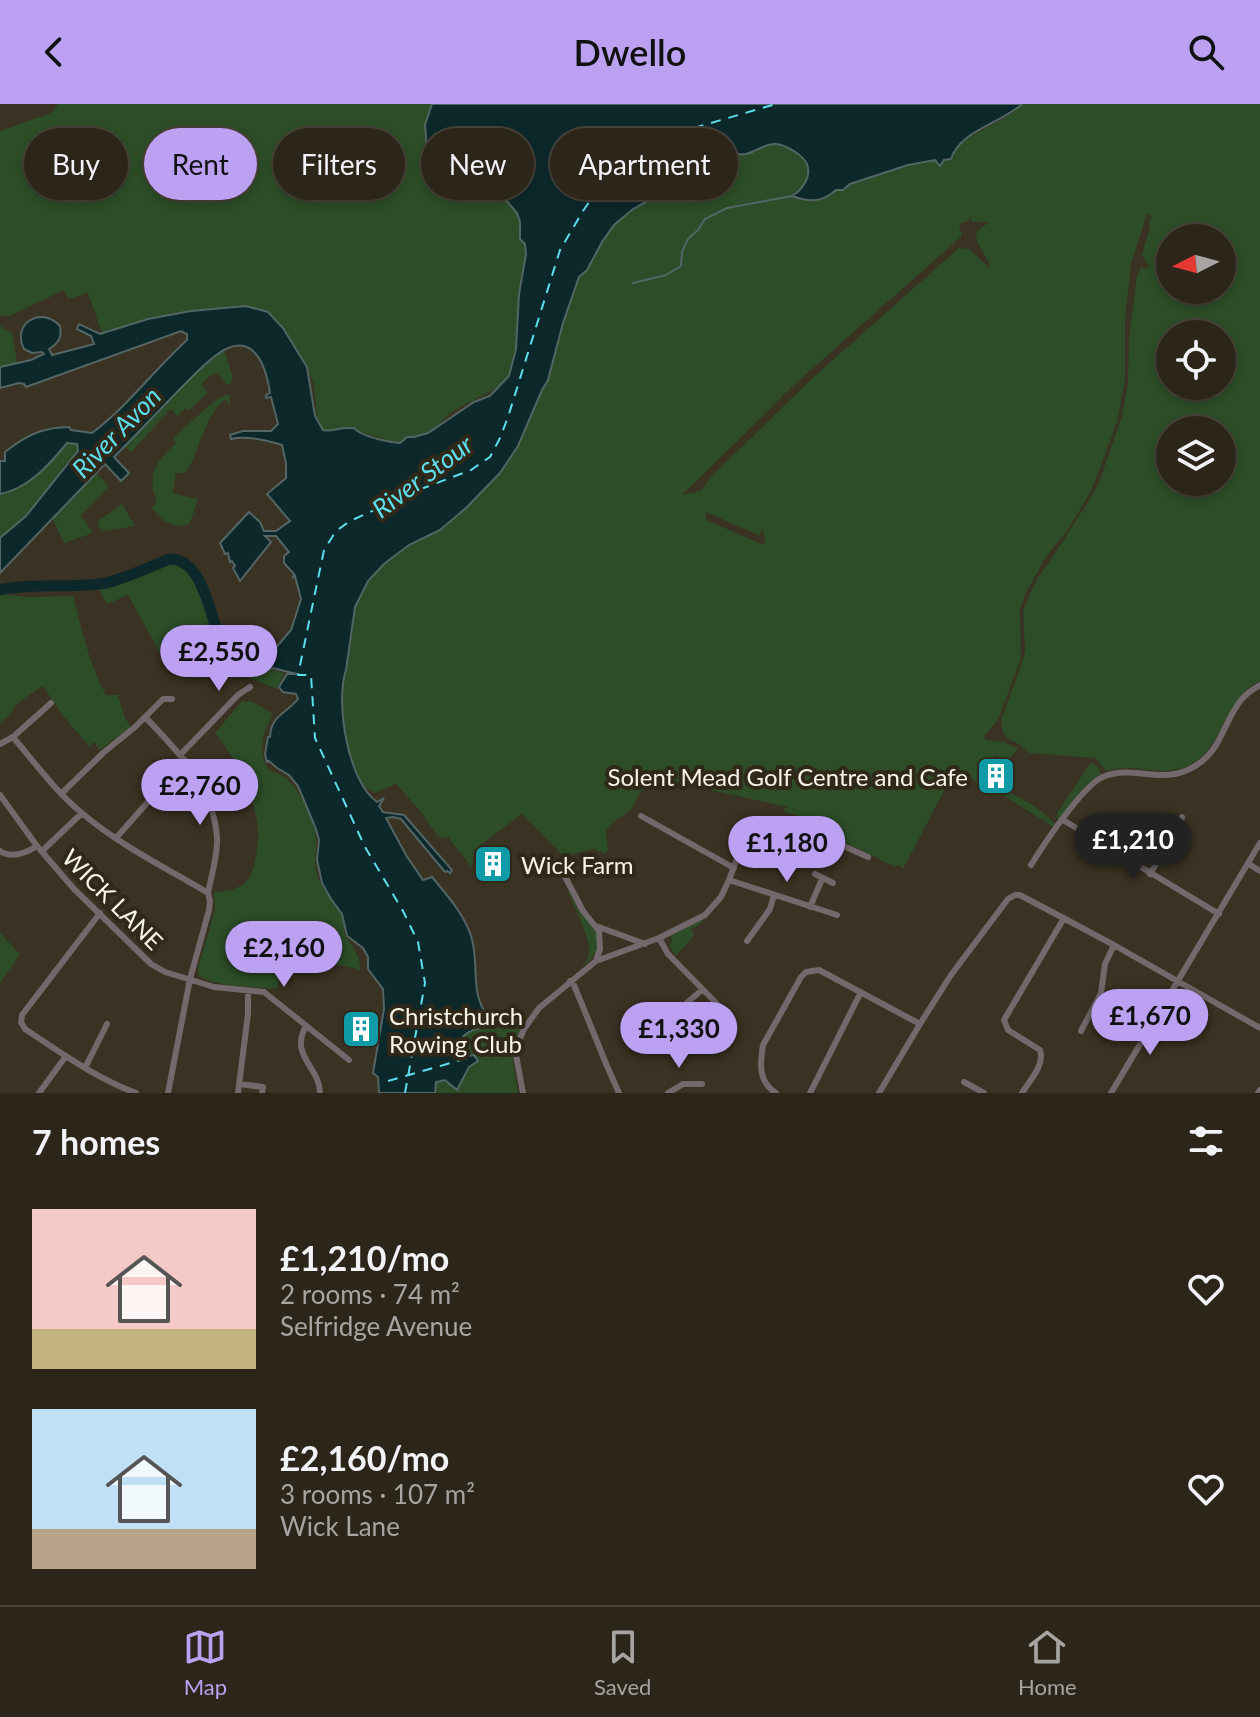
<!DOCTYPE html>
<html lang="en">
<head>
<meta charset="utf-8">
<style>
	body { margin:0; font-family:Lato,sans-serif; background:#342e23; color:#f1f3f6; height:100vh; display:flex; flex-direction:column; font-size:30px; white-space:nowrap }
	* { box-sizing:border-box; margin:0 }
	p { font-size:26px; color:#a6a5a2 }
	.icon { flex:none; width:44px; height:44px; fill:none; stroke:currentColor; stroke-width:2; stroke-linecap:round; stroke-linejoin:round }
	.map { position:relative; height:989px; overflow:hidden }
	.panel { display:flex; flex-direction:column; background:#2c261a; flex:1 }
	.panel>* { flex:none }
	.hud { position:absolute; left:24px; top:24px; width:800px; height:72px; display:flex; gap:16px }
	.needle { width:52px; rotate:264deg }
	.fabs { position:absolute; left:1156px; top:120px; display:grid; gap:16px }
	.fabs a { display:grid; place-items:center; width:80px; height:80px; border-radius:50%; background:#2c261a; box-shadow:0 4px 12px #0003,0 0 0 2px #484339; font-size:40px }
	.price { position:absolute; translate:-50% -68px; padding:0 18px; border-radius:28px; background:#bca0f2; color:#111; font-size:26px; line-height:52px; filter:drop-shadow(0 2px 4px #0008) }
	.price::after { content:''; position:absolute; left:50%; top:48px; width:24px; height:18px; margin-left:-12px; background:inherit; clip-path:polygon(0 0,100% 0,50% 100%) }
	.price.selected { background:#222; color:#fff }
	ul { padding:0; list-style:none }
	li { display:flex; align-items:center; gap:24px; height:200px; padding:0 32px }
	li span { display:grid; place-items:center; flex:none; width:224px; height:160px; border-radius:0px; color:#555 }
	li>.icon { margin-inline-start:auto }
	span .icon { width:96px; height:96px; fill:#fffc; stroke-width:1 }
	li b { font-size:34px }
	h2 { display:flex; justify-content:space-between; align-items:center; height:96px; padding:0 32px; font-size:34px }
	.pill { padding:0 28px; border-radius:36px; background:#2c261a; box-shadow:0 4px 12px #0003,0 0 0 2px #484339; font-size:28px; line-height:72px }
	.pill.selected { background:#bca0f2; color:#111 }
	header { display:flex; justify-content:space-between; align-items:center; height:104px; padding:0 32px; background:#bca0f2; color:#111; font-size:36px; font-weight:600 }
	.tabs { display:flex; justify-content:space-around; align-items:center; height:112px; border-top:2px solid #484339; background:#2c261a; font-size:22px; color:#a6a5a2 }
	.tabs a { display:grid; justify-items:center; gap:4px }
	.tabs .selected { color:#bca0f2 }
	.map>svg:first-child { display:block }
	.green { fill:#2c4d27; fill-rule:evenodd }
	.water { fill:#0c282b; stroke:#536564; stroke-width:2 }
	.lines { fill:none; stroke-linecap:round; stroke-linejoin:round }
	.stream { stroke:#536564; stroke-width:2 }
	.river { stroke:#0c282b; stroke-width:11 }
	.ferry { stroke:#5cdfed; stroke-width:2; stroke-dasharray:10 8; stroke-linecap:butt }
	.street { stroke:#73696c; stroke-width:6 }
	.labels { text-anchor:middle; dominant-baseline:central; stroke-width:8; stroke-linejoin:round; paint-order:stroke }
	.poi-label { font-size:24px; fill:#f9f4ea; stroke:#302819; text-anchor:start }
	.street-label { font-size:24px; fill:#f9f4ea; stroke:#302819 }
	.water-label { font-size:26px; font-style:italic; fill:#5cdfed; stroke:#302819 }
</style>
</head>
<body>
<header><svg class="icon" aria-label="back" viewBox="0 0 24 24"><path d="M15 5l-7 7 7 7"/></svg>Dwello<svg class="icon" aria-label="search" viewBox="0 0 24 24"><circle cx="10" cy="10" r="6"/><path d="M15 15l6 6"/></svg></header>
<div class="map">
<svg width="1260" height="989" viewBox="0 0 1260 989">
	<rect width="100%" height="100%" fill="#3a3222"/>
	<path class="green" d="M58 0H434L426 23 429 51 470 62 493 77 518 102 528 141 520 222 513 263 503 281 450 309 434 326 399 340 360 328 327 333 317 313 314 281 307 263 283 224 118 225 102 229 88 189 68 195 64 186 10 212H0V27L48 10 53 7Z
		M1022 0H1260V577C1221 594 1227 650 1181 664 1165 670 1148 665 1131 664 1122 664 1114 665 1106 667L1095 654 1029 649 1017 639 1008 635 1003 629 1001 616 1021 562 1025 547 1023 508 1026 499 1037 475 1054 451 1090 395 1100 376 1122 312 1128 278 1129 234 1137 172 1141 163 1145 165 1149 162 1142 151 1150 123 1149 119 1152 112 1147 110 1131 160 1125 214V275L1117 318 1097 372 1088 392 1069 424 1045 454 1024 493 1020 506 1021 554 998 616 984 632 986 636 1003 638 1018 644 1008 658 995 651 978 679 956 664 903 765 899 761 895 763 845 738 835 732 816 725 815 721 801 713 785 708 784 705 788 703 668 677 641 687 631 706 615 717 606 727 608 745 606 750 594 745 563 752 522 710 474 746 472 763 450 736 449 733 444 734 437 731 421 708 396 680 374 689C370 686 366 685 363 681 344 660 337 591 346 566L355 503 368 477 384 459 409 441 440 426 466 404 500 369 518 342 542 286 548 276 563 219 579 173 587 166 602 138 614 121 633 105 653 94 655 87 667 76 685 72 691 66 707 61 718 54 735 49 746 50 772 40 781 41 795 48 806 58 808 65 804 82 799 88 809 98 831 91 836 86 873 73 908 61 935 56 939 62 965 36 1014 8ZM971 114 972 118H989L976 128C976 143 988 151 990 165L970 145 959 144 817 270 713 371 700 387 682 391 795 280 962 132 959 120 968 117ZM1170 134H1222V186H1170ZM1170 230H1222V282H1170ZM1170 326H1222V378H1170ZM706 408 760 432 761 424 765 432 764 441 706 416Z
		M0 222 12 229 17 259 0 263Z
		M224 246 233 273 231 280 227 281 217 269 209 273 201 280 208 289 189 306 184 305 178 312 171 305 131 348 125 342 196 269Z
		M227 290 230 292V301L225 296C205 310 199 348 186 369H176L173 389 198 395 190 419C175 427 160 417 152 403L157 398C146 370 155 359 176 339L173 334 213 298Z
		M67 339 78 340V347L26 412 0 434V390C28 384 50 361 67 339Z
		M96 369 109 382 81 412 93 429 64 439 53 415Z
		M122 400 135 422 104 427 98 422V417Z
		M167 461H184L201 488 222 531 164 556 128 491 107 500 99 486Z
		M0 490 29 493 73 492C82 525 89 561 106 591H118L125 614 131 623 100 646 94 638 89 642 63 612 43 582 16 600 11 610 0 619Z
		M239 556 284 569 277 585 243 571 235 562Z
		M242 597 253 598 273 610C265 623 259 641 264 657 268 670 279 667 287 675 292 679 296 685 299 690 307 704 316 720 316 736 317 750 312 759 318 773 323 787 340 803 344 815 345 822 342 827 346 833 353 844 361 853 360 867 344 858 300 857 285 868 279 872 279 878 277 884L273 885C249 882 220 884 199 872L198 864 215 806 214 788C241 787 252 779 256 752 257 743 259 735 258 726 256 696 235 652 215 629Z
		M1091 658 1098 663 1101 670 1083 684 1058 717 1057 714V709Z
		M996 677 1001 680 1000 683C1019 694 1042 704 1056 721L1052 722 992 684Z
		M564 780C570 789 575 799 580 808 584 814 590 817 593 823 603 837 597 854 583 861 586 857 589 854 589 849 591 835 571 794 564 780Z
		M702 816 703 818 691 826 694 831 676 852 670 843 672 835 670 832Z
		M0 829 20 850 0 879Z
		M517 922 520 926 511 945 518 989H435L436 977 445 976 457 986 469 963V952L457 943 460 936 469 926Z"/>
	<path class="water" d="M432 0H1022C1002 19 959 27 951 55L944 56 940 62 935 56 908 61 850 80 843 86H836C822 99 809 98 792 92 801 87 812 73 807 60 803 51 786 41 776 40 765 39 756 48 746 50 742 51 737 49 733 50 723 51 712 57 706 64L702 62 691 66 685 72 667 76 655 87 653 94 633 105 614 121 602 138 587 166 579 173 563 219 548 276 542 286 518 342 500 369 466 404 440 426 409 441 384 460 368 477 355 503 346 566C335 598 348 678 377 698L384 694 379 702 383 708 404 711 452 766 450 769 447 767 445 768 401 715 393 713 386 714 406 751 423 776 432 773C446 790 464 810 471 832 480 858 469 890 488 912L487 920H481V924C469 926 461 931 457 943L469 952 474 951 478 957 469 963 457 986 445 976 436 978 435 989H379L378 973 373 969 384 905 383 885 368 865V853L363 844 347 832 342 810 331 795 322 779 317 756 319 736 316 725 298 682 289 671 277 664 269 657 267 658 265 650 268 633H270C271 611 286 610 298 595L296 590 283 588 279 583 287 570H297L244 557 237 553 243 552 233 548 234 546 240 549 257 551 265 543 260 536 263 534 274 546 291 526 301 495 295 472 293 473 294 470 284 459V452L289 448 276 432H265L271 438 240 477 233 464 235 462 232 457 230 458 228 449 225 450 220 439 249 408 260 418 264 427H276L290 417 267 390 286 374V359L282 341C266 336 247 331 231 335L230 331 243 327H271L278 320 271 293 266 294V291L270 289C268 275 262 247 244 242 239 241 231 242 226 245 212 252 199 266 188 277 163 302 139 328 114 353L129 369 121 377 105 360 0 469V434L26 412 78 347 77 340 67 339C50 360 28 385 0 390V357H5V348C25 332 43 323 69 323L71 326 92 329C128 302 154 266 187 236V230L181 227 26 283 24 280 19 279 0 284V263L31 256 44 250 42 248 32 249 24 245C11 220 41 201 60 222 62 233 59 239 49 245L52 251 94 240 91 232 77 225 79 220 100 230 148 215 191 207 246 202 268 208 283 224 307 263 315 312 323 326C332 328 340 323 349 324 360 324 351 325 361 329 370 334 388 338 400 339L407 333H414L428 329 474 298 490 292 509 272 516 245 519 190 526 150 525 140 520 135V118L517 109 490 77 470 65 439 56 427 47 425 21Z"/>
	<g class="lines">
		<path class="stream" d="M633 179 666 171 681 162 682 148 688 135 698 126 705 115 727 104 792 92"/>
		<path class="river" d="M0 486C29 479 68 484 100 480 118 478 151 462 170 455 205 455 211 519 223 544L248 552"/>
		<path class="ferry" d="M388 977 475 952
			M405 989 425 879 418 838 403 807 365 743 315 634 311 571H298L324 446 336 427 350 417 421 385 471 366 490 353 500 334 508 313 560 146 583 107 611 66 633 48 656 35 776 0"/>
		<path class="street" d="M145 613C178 647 214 684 217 734 218 750 211 773 208 789L210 797 209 806 190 875 168 989
			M13 633C35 659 56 688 83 710 121 742 166 764 208 789
			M0 640 13 633 51 599
			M181 650 238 591 250 583
			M62 689 103 649 135 623 163 595H172
			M0 691 37 742 74 785 151 860 165 868 214 883 264 888 349 956
			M641 712 734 764
			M1063 716 1219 810
			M116 734 185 656
			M0 747C12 755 26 749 37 742
			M42 747 82 709
			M553 757 560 763 583 807 599 827 600 845 596 857
			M1249 760 1260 767
			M1031 761C1044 740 1084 679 1105 672 1138 660 1165 685 1201 658 1222 642 1225 616 1241 596 1246 590 1253 585 1260 581
			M815 770 833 779
			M1150 770 1181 719 1182 713
			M729 776 837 811
			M810 803 822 775
			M100 809 22 911 21 918 25 925C61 949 96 974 136 989
			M596 822 645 840
			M659 834 668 850 728 911
			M747 837 770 805 774 791
			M570 877 574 881 607 962 619 989
			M306 922C289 952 320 963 320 989
			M1081 927 1101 889 1105 860 1114 841
			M641 938 702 886
			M85 964 107 920
			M964 978 984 989
			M239 980 263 983 262 989
			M39 989 66 952
			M238 989 248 910V887
			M523 989 515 946 524 925 539 904 596 857 659 834 705 811 721 793 729 776 746 730 754 721 763 718 797 721 868 753
			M668 989 683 980H702
			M776 989C758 978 760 960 763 941L801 873 806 868 819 866 920 920
			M810 989 861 888
			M879 989 920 920 951 871 1008 795 1015 791H1020L1114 841 1260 924
			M1022 989C1030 976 1045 961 1040 946L1008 926 1004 916 1064 814
			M1111 989 1260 739
			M1258 989 1260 986"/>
	</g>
	<defs>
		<g id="building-square" transform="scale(2)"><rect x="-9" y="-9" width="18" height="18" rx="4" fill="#0f9aa8" stroke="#302819"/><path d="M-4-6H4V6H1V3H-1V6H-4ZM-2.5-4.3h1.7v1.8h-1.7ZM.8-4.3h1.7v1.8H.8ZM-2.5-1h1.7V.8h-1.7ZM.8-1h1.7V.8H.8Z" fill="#fff"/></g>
	</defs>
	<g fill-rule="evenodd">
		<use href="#building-square" x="996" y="672"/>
		<use href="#building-square" x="493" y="760"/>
		<use href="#building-square" x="361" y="925"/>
	</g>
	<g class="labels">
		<g class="poi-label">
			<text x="968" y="672" text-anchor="end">Solent Mead Golf Centre and Cafe</text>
			<text x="521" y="760">Wick Farm</text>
			<text x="389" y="911">Christchurch<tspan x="389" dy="28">Rowing Club</tspan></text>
		</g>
		<g class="street-label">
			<text transform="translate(113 795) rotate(45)">WICK LANE</text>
		</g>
		<g class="water-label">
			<text transform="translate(116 328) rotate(-46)">River Avon</text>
			<text transform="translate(422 372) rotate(-37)">River Stour</text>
		</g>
	</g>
</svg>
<div class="fabs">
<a><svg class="needle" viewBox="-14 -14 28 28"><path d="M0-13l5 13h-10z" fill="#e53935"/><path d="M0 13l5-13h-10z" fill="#a6a5a2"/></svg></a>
<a><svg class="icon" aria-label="locate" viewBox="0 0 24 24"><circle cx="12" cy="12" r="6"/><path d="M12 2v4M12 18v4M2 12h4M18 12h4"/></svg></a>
<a><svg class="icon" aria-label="layers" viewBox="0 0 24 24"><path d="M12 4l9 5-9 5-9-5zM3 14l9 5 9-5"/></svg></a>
</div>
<b class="price" style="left:219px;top:589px">£2,550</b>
<b class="price" style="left:200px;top:723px">£2,760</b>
<b class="price selected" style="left:1133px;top:777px">£1,210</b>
<b class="price" style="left:787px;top:780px">£1,180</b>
<b class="price" style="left:284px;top:885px">£2,160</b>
<b class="price" style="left:1150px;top:953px">£1,670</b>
<b class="price" style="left:679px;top:966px">£1,330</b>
<div class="hud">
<a class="pill">Buy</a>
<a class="pill selected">Rent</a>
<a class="pill">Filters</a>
<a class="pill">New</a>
<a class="pill">Apartment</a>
</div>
</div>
<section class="panel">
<h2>7 homes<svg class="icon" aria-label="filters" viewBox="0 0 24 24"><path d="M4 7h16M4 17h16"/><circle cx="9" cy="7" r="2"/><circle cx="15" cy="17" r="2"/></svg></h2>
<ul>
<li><span style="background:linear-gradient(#f6c9c9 75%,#c2b280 0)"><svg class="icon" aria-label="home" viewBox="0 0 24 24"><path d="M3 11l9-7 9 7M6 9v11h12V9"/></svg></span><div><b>£1,210/mo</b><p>2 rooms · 74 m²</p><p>Selfridge Avenue</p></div><svg class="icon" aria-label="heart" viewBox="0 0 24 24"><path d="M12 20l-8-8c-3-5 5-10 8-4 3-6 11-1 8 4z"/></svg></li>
<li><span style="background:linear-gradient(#bfe0f5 75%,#b9a48a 0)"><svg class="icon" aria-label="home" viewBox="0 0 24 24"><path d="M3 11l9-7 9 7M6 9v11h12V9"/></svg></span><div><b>£2,160/mo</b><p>3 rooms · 107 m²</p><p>Wick Lane</p></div><svg class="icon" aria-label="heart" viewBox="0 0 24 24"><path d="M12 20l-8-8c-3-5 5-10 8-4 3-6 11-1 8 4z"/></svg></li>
</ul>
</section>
<nav class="tabs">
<a class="selected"><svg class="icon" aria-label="map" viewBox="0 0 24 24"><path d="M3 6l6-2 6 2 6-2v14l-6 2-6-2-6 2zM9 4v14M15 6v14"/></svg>Map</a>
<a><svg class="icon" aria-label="saved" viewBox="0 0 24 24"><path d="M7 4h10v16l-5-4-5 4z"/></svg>Saved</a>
<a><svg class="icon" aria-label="home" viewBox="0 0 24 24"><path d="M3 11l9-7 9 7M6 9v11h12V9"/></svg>Home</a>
</nav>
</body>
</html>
